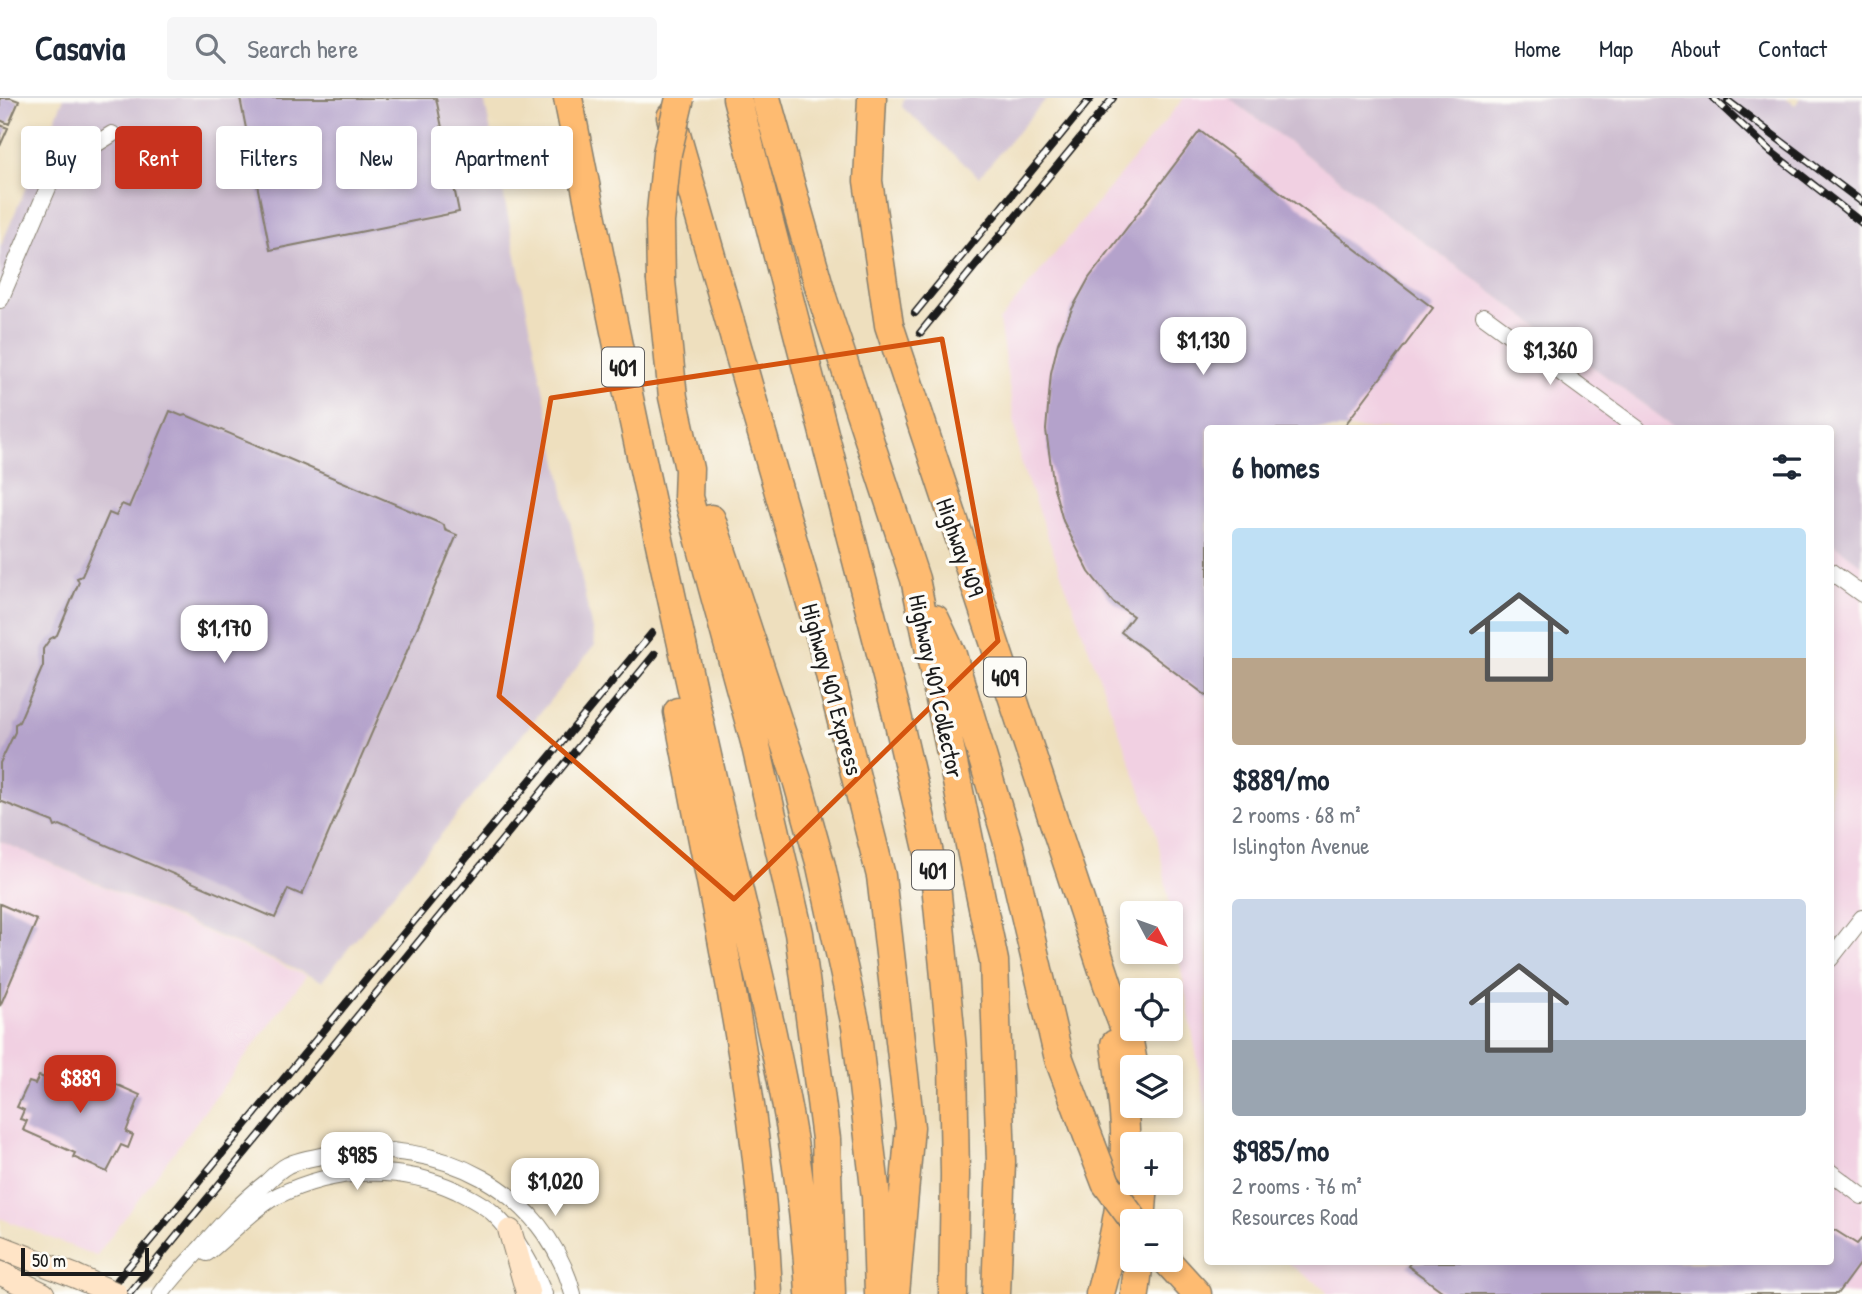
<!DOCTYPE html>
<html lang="en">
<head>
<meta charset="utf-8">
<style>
	body { margin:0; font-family:"Patrick Hand",sans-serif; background:#f6f6f7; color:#1f2937; height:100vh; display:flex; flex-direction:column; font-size:26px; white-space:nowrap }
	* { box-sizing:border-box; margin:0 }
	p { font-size:23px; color:#747a83 }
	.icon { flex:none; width:38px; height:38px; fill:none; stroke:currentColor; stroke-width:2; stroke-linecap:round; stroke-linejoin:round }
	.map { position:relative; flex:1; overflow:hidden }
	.sheet { position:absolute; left:1204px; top:327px; width:630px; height:840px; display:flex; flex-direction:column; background:#fff; border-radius:7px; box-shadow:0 4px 10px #0003 }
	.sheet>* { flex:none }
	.banner { position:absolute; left:21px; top:28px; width:665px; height:63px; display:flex; gap:14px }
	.needle { width:46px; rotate:131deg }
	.tools { position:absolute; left:1120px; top:803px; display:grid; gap:14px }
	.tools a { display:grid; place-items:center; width:63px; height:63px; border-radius:7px; background:#fff; box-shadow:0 4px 10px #0003; font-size:35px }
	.scale { position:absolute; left:21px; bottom:18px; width:128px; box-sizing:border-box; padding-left:7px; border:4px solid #1c1c1c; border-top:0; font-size:19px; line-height:24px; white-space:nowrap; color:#1c1c1c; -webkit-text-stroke:5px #fdfcf7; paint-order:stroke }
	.price { position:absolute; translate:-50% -60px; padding:0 16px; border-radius:14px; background:#fff; color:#222; font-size:23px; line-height:46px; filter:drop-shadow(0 2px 4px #0008) }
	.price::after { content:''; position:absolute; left:50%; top:42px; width:21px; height:16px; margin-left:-10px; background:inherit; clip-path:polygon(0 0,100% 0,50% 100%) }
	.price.active { background:#c8321e; color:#fff }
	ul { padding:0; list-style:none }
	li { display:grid; align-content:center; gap:14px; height:371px; padding:0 28px }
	li span { display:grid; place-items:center; height:217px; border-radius:7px; color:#555 }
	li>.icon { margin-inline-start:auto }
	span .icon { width:126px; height:126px; fill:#fffc; stroke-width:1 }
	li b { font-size:30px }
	h2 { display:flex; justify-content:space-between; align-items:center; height:84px; padding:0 28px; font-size:30px }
	.tag { padding:0 24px; border-radius:7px; background:#fff; box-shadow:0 4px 10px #0003; font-size:24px; line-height:63px }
	.tag.active { background:#c8321e; color:#fff }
	header { display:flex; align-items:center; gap:42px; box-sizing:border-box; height:98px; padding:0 35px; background:#fff; border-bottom:2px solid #e0e1e3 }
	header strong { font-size:33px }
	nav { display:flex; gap:38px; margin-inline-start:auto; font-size:24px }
	.search { width:490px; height:63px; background:#f6f6f7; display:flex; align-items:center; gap:18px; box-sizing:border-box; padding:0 24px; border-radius:7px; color:#747a83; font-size:26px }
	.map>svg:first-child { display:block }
	.built { fill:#f1d0e2 }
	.industrial { fill:#cebed0 }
	.building { fill:#b4a2cb }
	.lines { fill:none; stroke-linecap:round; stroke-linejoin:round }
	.street-casing { stroke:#857e6d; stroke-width:18 }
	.secondary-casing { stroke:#857e6d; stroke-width:25 }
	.highway-casing { stroke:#857e6d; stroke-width:31 }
	.street { stroke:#fff; stroke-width:16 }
	.secondary { stroke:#ffe4c6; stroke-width:23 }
	.highway { stroke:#febb71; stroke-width:28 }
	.rail-casing { stroke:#1c1c1c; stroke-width:8 }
	.rail { stroke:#fdfcf7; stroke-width:5; stroke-dasharray:16; stroke-linecap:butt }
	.secondary-bridge-casing { stroke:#857e6d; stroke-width:25; stroke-linecap:butt }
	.highway-bridge-casing { stroke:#857e6d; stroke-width:31; stroke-linecap:butt }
	.secondary-bridge { stroke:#ffe4c6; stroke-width:23 }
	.highway-bridge { stroke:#febb71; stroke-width:28 }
	.marked { fill:none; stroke:#d4530e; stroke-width:5; stroke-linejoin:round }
	.labels { text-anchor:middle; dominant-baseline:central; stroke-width:7; stroke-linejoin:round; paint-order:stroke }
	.shield { fill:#fdfcf7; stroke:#605f5e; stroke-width:2 }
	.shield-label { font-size:23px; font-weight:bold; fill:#1c1c1c }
	.street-label { font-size:24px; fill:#1c1c1c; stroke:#fdfcf7 }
</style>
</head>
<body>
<header>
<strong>Casavia</strong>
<div class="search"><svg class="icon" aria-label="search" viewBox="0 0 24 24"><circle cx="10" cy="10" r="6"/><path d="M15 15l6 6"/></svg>Search here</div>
<nav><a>Home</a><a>Map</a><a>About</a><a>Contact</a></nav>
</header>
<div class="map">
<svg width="1862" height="1196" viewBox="0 0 1862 1196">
	<rect width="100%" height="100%" fill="#fdfcf7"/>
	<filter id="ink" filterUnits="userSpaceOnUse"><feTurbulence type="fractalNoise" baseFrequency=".0143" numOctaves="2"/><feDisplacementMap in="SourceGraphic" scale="14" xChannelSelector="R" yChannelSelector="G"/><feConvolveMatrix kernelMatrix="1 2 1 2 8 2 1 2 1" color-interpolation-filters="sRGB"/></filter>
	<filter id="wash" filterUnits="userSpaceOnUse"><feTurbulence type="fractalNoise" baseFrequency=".00686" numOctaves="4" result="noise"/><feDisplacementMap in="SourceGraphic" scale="28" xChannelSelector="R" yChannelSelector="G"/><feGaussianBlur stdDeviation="1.57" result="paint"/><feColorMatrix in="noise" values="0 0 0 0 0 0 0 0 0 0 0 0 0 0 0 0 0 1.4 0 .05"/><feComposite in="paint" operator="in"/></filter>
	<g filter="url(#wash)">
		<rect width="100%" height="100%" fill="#eedfbe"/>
		<path class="built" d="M1184 0H1229L1677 331H1208L1207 1016 1157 737 1021 366 999 223Z
			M1831 444 1862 467V1196H1327L1325 1191 1286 1164H1830Z
			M0 743 306 878 96 1158 0 1120Z"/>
		<path class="industrial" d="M64 0H484L595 547 322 883 0 743V150Z
			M904 0H1047L979 79 902 9Z
			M1229 0H1786L1795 7 1801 0H1862V467L1831 444 1830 331H1677Z"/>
		<g id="blocks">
			<path class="building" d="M0 0H11L19 3 9 26 0 22Z
				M240 0H436L459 114 270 152Z
				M0 27 8 30 0 48Z
				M1200 33 1433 210 1345 327 1350 331H1208V599L1121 534 1133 518 1113 504 1089 474 1063 423 1054 390 1046 332 1051 275 1058 245 1072 211 1089 180Z
				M170 313 182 318 186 317 444 427 445 432 457 437 302 797 288 791 275 820 60 727 55 729 53 724 0 703V665L15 634V626L19 624 43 568V551L50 541 57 537 79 484 77 480 82 478 109 415 116 418 122 406 129 409Z
				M0 806 37 822 0 908Z
				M70 966 140 997 126 1034 133 1037 128 1050 121 1047 107 1074 73 1059 75 1055 23 1032 27 1023 20 1021 24 1012 17 1009 29 984 35 986 39 978 45 980 48 972 65 979Z
				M1830 1129 1857 1146 1862 1140V1162L1837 1196H1446L1408 1168 1411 1164H1830Z"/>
		</g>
	</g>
	<g filter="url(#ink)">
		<use href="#blocks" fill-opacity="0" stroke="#857e6d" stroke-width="2"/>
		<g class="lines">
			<g class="street-casing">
				<path id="street" d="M0 202 56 71 112 36
					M1484 218 1638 331
					M1830 473 1862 496
					M1830 861 1862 820
					M1830 1074 1862 1098
					M207 1155C225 1141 258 1106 277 1098 334 1070 399 1066 457 1093 469 1099 483 1106 493 1115 516 1137 532 1167 544 1196
					M161 1196C172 1180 186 1166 199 1152 221 1127 241 1104 267 1084 273 1078 280 1071 288 1067 302 1061 320 1058 335 1056 438 1038 545 1091 573 1196"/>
			</g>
			<g class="secondary-casing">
				<path id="secondary" d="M510 1133 528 1196
					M0 1149 75 1178
					M0 1175 43 1196"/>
			</g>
			<g class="highway-casing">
				<path id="highway" d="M568 0C613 229 661 457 713 684 751 850 802 1026 810 1196
					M737 0 896 613 936 786 953 962 955 1077 953 1196
					M766 0 823 202 915 481 994 863 1001 1064 996 1196
					M872 0 868 83 889 227 1108 887 1128 939 1134 970
					M671 19 820 537 881 778 910 1029 895 1196
					M661 183 673 299 689 371 688 399 755 644 799 835 826 1041 831 1196
					M711 421 798 685 821 768 856 928 876 1099 879 1196
					M935 521 952 557 1009 748 1059 961 1091 1046
					M678 614C714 806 760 1000 768 1196
					M1141 1124 1144 1085
					M1166 1162 1197 1196
					M1100 1196C1114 1143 1126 1088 1125 1032 1124 1004 1119 974 1115 946
					M1135 1196 1139 1162"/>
			</g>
			<use href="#street" class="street"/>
			<use href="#secondary" class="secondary"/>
			<use href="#highway" class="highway"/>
			<g class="rail-casing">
				<path id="rail" d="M1713 0 1770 53 1862 125
					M1728 3 1862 104
					M915 215 1091 0
					M920 235 1113 0
					M106 1196 652 535
					M129 1196 655 556"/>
			</g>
			<use href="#rail" class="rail"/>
			<g class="secondary-bridge-casing">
				<path id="secondary-bridge" d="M75 1178 116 1196"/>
			</g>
			<g class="highway-bridge-casing">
				<path id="highway-bridge" d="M661 183 660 124 667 55 680 0
					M1091 1046 1106 1085 1135 1124"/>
			</g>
			<use href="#secondary-bridge" class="secondary-bridge"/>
			<use href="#highway-bridge" class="highway-bridge"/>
		</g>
	</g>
	<path class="marked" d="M942 241 998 543 734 801 499 598 551 300Z"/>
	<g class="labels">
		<g class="shield">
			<rect x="602" y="249.5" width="42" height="39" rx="5"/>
			<rect x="984" y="559.5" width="42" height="39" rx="5"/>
			<rect x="912" y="752.5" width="42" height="39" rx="5"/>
		</g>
		<g class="shield-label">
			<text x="623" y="269">401</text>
			<text x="1005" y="579">409</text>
			<text x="933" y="772">401</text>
		</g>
		<g class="street-label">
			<text transform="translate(961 449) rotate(71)">Highway 409</text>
			<text transform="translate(937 588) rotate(78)">Highway 401 Collector</text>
			<text transform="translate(833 591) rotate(75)">Highway 401 Express</text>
		</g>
	</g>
</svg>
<div class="tools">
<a><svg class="needle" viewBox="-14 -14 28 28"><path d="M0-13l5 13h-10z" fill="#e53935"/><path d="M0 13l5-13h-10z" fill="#747a83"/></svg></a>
<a><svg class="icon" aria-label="locate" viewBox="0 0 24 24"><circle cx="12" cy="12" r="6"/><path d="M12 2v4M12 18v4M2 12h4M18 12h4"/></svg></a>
<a><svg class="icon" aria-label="layers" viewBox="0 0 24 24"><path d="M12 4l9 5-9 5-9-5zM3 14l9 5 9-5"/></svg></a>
<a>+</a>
<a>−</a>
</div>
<div class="scale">50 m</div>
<b class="price" style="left:1203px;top:279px">$1,130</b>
<b class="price" style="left:1550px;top:289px">$1,360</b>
<b class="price" style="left:224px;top:567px">$1,170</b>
<b class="price active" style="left:80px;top:1017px">$889</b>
<b class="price" style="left:357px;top:1094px">$985</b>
<b class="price" style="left:555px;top:1120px">$1,020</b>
<div class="banner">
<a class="tag">Buy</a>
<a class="tag active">Rent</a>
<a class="tag">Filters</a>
<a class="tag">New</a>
<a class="tag">Apartment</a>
</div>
<section class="sheet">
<h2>6 homes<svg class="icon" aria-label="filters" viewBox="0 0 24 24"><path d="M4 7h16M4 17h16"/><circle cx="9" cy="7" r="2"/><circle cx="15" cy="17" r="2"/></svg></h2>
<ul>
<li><span style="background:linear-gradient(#bfe0f5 60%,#b9a48a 0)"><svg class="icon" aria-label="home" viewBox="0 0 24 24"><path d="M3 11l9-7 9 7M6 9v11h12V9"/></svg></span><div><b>$889/mo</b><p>2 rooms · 68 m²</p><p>Islington Avenue</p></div></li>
<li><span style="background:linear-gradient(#c9d6e8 65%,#9aa5b1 0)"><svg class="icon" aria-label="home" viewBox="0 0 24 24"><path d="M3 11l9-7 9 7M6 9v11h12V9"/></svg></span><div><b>$985/mo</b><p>2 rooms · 76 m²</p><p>Resources Road</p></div></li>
</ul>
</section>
</div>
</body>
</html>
